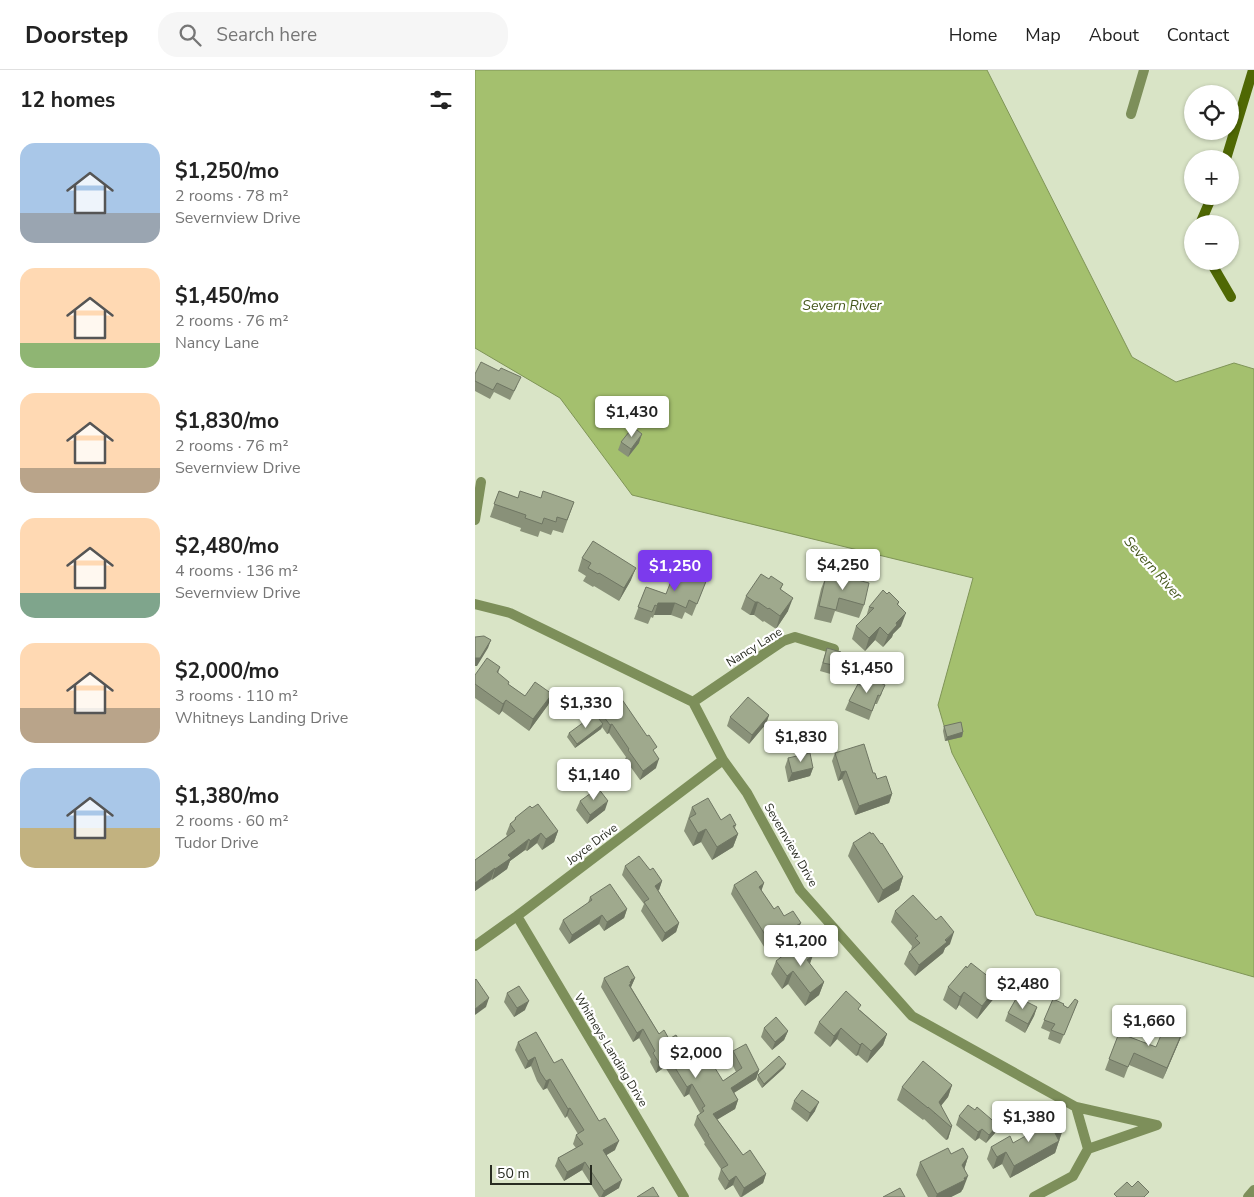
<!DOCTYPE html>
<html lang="en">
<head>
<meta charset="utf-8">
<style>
	body { margin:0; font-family:"Nunito Sans",sans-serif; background:#f6f6f6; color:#222; height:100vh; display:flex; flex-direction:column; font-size:19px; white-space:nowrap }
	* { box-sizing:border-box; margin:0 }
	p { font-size:16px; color:#767676 }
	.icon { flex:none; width:28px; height:28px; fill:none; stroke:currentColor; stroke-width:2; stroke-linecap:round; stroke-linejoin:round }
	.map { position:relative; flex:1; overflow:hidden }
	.drawer { display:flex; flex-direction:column; background:#fff; width:475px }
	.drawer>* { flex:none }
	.buttons { position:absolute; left:709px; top:15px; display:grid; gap:10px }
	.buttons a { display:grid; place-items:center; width:55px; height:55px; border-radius:50%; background:#fff; box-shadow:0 1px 4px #0004; font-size:25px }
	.scale { position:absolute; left:15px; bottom:12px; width:102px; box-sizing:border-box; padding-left:5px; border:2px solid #282c21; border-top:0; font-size:14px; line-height:18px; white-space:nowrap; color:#282c21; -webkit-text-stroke:4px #fff; paint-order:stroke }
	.price { position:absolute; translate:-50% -42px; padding:0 11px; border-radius:5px; background:#fff; color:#222; font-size:16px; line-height:32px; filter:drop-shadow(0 1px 2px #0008) }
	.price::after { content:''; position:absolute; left:50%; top:30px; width:15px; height:11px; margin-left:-8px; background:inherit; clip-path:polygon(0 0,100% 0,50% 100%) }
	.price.current { background:#7c3aed; color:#fff }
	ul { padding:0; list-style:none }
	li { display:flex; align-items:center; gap:15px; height:125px; padding:0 20px }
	li span { display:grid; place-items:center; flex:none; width:140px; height:100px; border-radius:15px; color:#555 }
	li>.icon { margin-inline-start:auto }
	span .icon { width:60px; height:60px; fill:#fffc; stroke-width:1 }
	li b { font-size:21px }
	h2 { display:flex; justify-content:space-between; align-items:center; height:60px; padding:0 20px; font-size:21px }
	header { display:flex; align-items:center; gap:30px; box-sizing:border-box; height:70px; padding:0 25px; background:#fff; border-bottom:1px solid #e0e0e0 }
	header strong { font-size:24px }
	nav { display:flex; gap:28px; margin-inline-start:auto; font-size:18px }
	.search { width:350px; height:45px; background:#f6f6f6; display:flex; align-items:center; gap:12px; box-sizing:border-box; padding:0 18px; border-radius:20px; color:#767676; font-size:19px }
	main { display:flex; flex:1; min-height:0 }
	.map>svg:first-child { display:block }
	.water { fill:#a4c06e; stroke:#7f9457 }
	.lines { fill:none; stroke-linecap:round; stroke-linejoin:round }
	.street { stroke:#7d8f5a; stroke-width:10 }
	.secondary { stroke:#4f6804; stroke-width:10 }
	.wall { fill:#899179 }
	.shaded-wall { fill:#6f7663 }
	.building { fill:#9fa98d; stroke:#6f7663 }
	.labels { text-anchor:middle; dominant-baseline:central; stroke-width:4.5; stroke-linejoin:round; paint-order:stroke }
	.street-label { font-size:12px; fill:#282c21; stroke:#fff }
	.water-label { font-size:14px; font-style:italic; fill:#45571c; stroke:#fff }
</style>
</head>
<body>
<header>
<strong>Doorstep</strong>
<div class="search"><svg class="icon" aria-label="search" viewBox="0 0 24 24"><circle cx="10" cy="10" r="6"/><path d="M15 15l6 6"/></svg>Search here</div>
<nav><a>Home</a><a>Map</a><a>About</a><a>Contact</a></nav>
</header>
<main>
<section class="drawer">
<h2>12 homes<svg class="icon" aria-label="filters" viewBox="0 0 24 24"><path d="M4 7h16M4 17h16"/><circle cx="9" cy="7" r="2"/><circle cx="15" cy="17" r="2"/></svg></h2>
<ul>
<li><span style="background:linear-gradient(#a9c7e8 70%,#9aa5b1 0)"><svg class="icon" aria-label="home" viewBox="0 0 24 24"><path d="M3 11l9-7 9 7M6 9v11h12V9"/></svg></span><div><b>$1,250/mo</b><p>2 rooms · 78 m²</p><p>Severnview Drive</p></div></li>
<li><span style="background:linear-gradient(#ffd9b3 75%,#8fb573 0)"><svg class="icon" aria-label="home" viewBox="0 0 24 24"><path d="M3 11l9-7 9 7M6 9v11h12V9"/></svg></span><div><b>$1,450/mo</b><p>2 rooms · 76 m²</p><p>Nancy Lane</p></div></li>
<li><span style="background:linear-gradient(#ffd9b3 75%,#b9a48a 0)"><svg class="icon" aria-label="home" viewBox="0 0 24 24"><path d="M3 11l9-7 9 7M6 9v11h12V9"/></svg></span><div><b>$1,830/mo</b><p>2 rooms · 76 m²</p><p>Severnview Drive</p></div></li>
<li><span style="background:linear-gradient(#ffd9b3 75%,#7fa58c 0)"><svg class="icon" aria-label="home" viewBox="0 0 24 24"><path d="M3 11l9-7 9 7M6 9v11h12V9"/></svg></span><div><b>$2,480/mo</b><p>4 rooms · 136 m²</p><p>Severnview Drive</p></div></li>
<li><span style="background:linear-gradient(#ffd9b3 65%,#b9a48a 0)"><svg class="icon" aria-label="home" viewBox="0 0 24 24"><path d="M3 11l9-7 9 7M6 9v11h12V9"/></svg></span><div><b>$2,000/mo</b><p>3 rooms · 110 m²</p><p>Whitneys Landing Drive</p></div></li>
<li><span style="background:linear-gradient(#a9c7e8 60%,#c2b280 0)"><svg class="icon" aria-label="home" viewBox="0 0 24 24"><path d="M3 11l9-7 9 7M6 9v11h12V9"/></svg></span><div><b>$1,380/mo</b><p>2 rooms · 60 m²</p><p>Tudor Drive</p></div></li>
</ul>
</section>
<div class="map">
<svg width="779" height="1127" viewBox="0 0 779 1127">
	<rect width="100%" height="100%" fill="#d9e4c6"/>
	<path class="water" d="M0 0H512L657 287 701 312 759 293 779 299V907L561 845 477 683 463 635 498 508 157 425 85 328 0 278Z"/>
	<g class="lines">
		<path class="street" d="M656 44 669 0
			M0 450 6 412
			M0 534 35 543 218 632 248 690 272 723 325 820 437 946 601 1037 613 1079
			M218 632 308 571 320 567 359 579
			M42 846 209 1127
			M0 876 42 846 248 690
			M601 1037 681 1055
			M559 1127 598 1106 613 1079 682 1055
			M773 1127 779 1120"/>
		<path class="secondary" d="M751 89 778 0
			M725 154 737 126
			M735 191 756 227"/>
	</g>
	<path class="wall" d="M0 304 42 316 35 330 19 322 15 329 0 321Z
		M146 372 164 373 153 387 143 380Z
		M24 421 43 428H65L99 432 88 463 78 460 76 465 65 461 63 467 45 461 46 458 15 447Z
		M107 488 156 510 144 531 119 516 118 517 108 511 111 506 103 501Z
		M211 505 232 509 217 546 210 542 207 549 196 545H179L178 548 176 547 173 554 159 549 171 517 191 524Z
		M351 506 389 535 384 548 360 541 356 553 339 549 346 519Z
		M294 509 308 514 306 519 313 541 301 559 289 551 288 552 279 545H275L266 539 271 526Z
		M424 532 423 535 426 556 418 564 417 567 408 577 400 570 390 581 377 569 381 556 391 547 394 537Z
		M352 578 363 596 359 605 345 601 349 587Z
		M25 597 23 604 34 612 33 614 50 626 77 624 73 635 54 661 27 641 24 645 0 628V605Z
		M407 623 402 634H400L394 650 370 640 374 631Z
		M126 643 180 683 181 698 165 710 150 689 151 687 134 663 132 664 127 657 126 659 100 678 92 667 94 663 124 649Z
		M294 645 291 654 274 674 252 656 255 647Z
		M469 656 488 662 487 667 470 671 468 661Z
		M360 683 398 703 402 709 417 724 414 733 380 745 367 709 363 711 357 691Z
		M313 688 338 698 335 706 313 712 310 697Z
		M105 731 130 740 112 754 101 740Z
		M217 737 246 750 261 755 260 758 263 764 258 777 237 790 226 772 218 776 209 761Z
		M57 738 83 761 79 772 67 780 62 773 52 781 50 780 35 791 32 799 0 821V790L32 766 31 764 35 754 39 751 40 748Z
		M378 773 428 807 424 820 403 833 373 786Z
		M150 796 175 800 187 811 184 820H183L204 853 201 862 187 872 166 841 169 834 147 805Z
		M289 813 286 820 299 839 322 861 291 880 256 824 259 815Z
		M115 827 152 839 149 848 129 861 124 854 94 874 84 859 88 850 113 833Z
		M420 841 475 874 470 878 468 883 440 906 429 894 434 882 436 880 437 876 416 852Z
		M338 885 335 894 349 912 344 925 330 936 313 914 307 919 296 904 301 891Z
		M129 908H160L156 917 184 964 194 969 216 991 231 992 248 1011 261 1002 255 990 258 981 284 1000 281 1009 259 1023 263 1030 260 1039 242 1049 268 1085 291 1104 288 1113 267 1127H265L258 1115 250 1120 243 1109 246 1099 229 1074 230 1073 219 1055 222 1046 224 1045 225 1043 214 1024 209 1027 190 997 181 1003 175 992 176 989 164 968 158 972 126 917Z
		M473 917 520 927 502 949 484 935 481 940 468 930Z
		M32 923 50 940 39 947 29 932Z
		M578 929 593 938 603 931 585 974 573 969 575 962 566 958Z
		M562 937 559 946 550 963 530 951 533 943Z
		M385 940 412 964 408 975 392 993 383 985 381 986 362 969 355 977 339 963 344 952Z
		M289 958 313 961 309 970 297 980 286 967Z
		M644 963 681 977 706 967 688 1009 654 995 649 1008 630 1000Z
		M43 972 79 993 140 1080 131 1085 144 1118 129 1127H124L107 1100 89 1111 80 1096 83 1088 101 1078 98 1074 101 1065 103 1064 92 1046 90 1048 72 1018 68 1020 62 1011 56 996 50 999 40 980Z
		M309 998 287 1018 282 1010 283 1005Z
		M477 1015 473 1027 466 1036 477 1056 473 1069 471 1070 449 1049 448 1050 422 1030 427 1017Z
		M319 1031 340 1041 332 1052 316 1039Z
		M500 1040 523 1055 520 1063 511 1073 504 1068 500 1071 481 1055 484 1046Z
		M588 1059 580 1083 535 1108 527 1094 518 1099 512 1089 516 1077 538 1073Z
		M476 1084 493 1087 489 1100 488 1119 487 1120 486 1122 476 1127H453L441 1105 445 1092Z"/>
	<path class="shaded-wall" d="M167 364 164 373 153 387 156 379Z
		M161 498 156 510 144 531 149 518Z
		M318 528 313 541 301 559 305 546Z
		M280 532H283L279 545H275Z
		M183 533H200L196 545H179Z
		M431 543 426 556 418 564 417 567 408 577 413 565 421 553Z
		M405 557 400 570 390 581 394 568Z
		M16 570 13 578 2 596H0V588Z
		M77 624 73 635 54 661 58 649Z
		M31 630 27 641 24 645 28 634Z
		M294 645 291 654 274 674 277 665Z
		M128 654 126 659 100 678 102 674Z
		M137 654 134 663 132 664 135 655Z
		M488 662 487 667 470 671 472 667Z
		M184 689 181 698 165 710 168 701Z
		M338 698 335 706 313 712 317 703Z
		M371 701 367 709 363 711 366 702Z
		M417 724 414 733 380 745 384 736Z
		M133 731 130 740 112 754 115 745Z
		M231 759 226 772 218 776 223 763Z
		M83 761 79 772 67 780 71 769Z
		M66 763 62 773 52 781 55 771Z
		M263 764 258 777 237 790 242 777Z
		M54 769 50 780 35 791 32 799 17 810 20 799 33 785Z
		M20 798 16 809 0 821V813Z
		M428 807 424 820 403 833 408 820Z
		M187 811 184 820 177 825 180 816Z
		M289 813 286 822 284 817Z
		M152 839 149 848 129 861 132 852Z
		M127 845 124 854 94 874 97 865Z
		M204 853 201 862 187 872 190 863Z
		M326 853 322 861 291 880 294 871Z
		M479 862 475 874 470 878 468 883 440 906 444 895Z
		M338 885 333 898 332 890Z
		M318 901 313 914 307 919 312 906Z
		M160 908 156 917 154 918 155 912 156 910Z
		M349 912 344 925 330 936 335 923Z
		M524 915 520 927 502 949 507 936Z
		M489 922 484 935 481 940 485 927Z
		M14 928 11 937 0 945V939Z
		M54 931 50 940 39 947 42 938Z
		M562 937 559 946 550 963 553 954Z
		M710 956 706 967 688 1009 692 998Z
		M366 958 362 969 355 977 359 966Z
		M168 959 164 968 158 972 162 963Z
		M313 961 309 970 297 980 300 972Z
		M412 964 408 975 392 993 396 981Z
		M387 973 383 985 381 986 385 975Z
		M60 987 56 996 50 999 53 991Z
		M194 988 190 997 181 1003 184 993Z
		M311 994 309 998 287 1018 289 1014Z
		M284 1000 281 1009 252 1027 256 1018Z
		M75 1009 72 1018 68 1020 71 1011Z
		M217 1014 214 1024 209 1027 212 1017Z
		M477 1015 473 1027 459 1044 464 1032Z
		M263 1030 260 1039 235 1054 238 1044Z
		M344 1032 340 1041 332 1052 335 1043Z
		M95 1038 92 1046 90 1048 93 1039Z
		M523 1055 520 1063 511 1073 514 1065Z
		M477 1056 473 1069 471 1070 476 1057Z
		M507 1059 504 1068 500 1071 503 1062Z
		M588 1059 580 1083 535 1108 539 1096 580 1063Z
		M144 1071 140 1080 125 1089 128 1080Z
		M531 1082 527 1094 518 1099 522 1087Z
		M493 1087 489 1100 487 1095Z
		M110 1092 107 1100 89 1111 92 1102Z
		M291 1104 288 1113 266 1127 269 1118Z
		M261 1106 258 1115 250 1120 254 1111Z
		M493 1106 488 1119 487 1120 486 1122 476 1127H461L462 1124Z
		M147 1110 144 1118 129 1127H126L129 1121Z"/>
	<path class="building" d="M6 292 24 301 26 298 46 307 39 321 22 313 18 320 0 311V304Z
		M158 357 167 364 156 379 146 372Z
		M24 421 43 428 45 421 66 428 68 421 99 432 92 450 82 447 81 452 69 448 67 454 50 448 51 445 19 434Z
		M118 471 161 498 149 518 124 503 123 504 113 498 116 493 107 488Z
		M200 501 211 505 212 502 232 509 222 534 214 530 211 538 200 533H183L182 536 180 535 177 542 163 537 171 517 191 524Z
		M286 504 294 509 296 506 308 514 305 519 318 528 305 546 294 538 293 539 283 532H280L271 526Z
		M360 504 394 513 389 535 364 528 361 540 344 536 351 506 359 508Z
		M408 520 412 524 414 522 424 532 422 534 431 543 421 553 422 555 413 565 405 557 394 568 381 556 399 538 394 537Z
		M9 566 16 570 5 588H0V567Z
		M352 578 366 582 363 596 348 593Z
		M12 588 25 597 22 602 34 612 33 614 50 626 60 612 77 624 58 649 31 630 28 634 0 614V605Z
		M394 608 410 615 405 626 403 625 397 641 374 631 383 614 390 617Z
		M273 627 294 645 277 665 255 647Z
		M146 628 172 666 174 665 182 677 178 680 184 689 168 701 153 680 154 679 137 654 135 655 126 643Z
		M120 644 128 654 102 674 94 663Z
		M486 652 488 662 472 667 469 656Z
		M389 674 398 703H400L402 709 411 706 417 724 384 736 371 701 366 702 360 683Z
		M335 683 338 698 317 703 313 688Z
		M123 718 133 731 115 745 105 731Z
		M233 728 246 750 255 744 261 755 258 756 263 764 242 777 231 759 223 763 214 748 221 744 217 737Z
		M63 734 83 761 71 769 66 763 55 771 54 769 33 785 36 788 20 799V798L0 813V790L40 761 35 754 41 749 40 748 55 736 57 738Z
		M395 762 396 764 398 763 406 774 407 773 428 807 408 820 378 773Z
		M164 786 175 800 178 798 187 811 180 816 204 853 190 863 169 832 174 829 150 796Z
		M281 801 289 813 284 817 299 839 303 836 309 846 318 841 326 853 294 871 259 815Z
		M135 814 152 839 132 852 127 845 97 865 88 850 117 830 115 827Z
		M438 825 461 850 466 846 479 862 470 870 472 872 444 895 434 882 445 873 440 868 443 866 420 841Z
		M327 871 338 885 332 890 349 912 335 923 318 901 312 906 301 891Z
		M496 893 524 915 507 936 489 922 485 927 473 917 491 896 492 898Z
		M153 896 160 908 156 910 157 911 155 912 156 914 154 915 184 964 189 960 194 969 201 965 216 991 226 984 231 992 235 990 248 1011 267 998 258 981 271 974 284 1000 256 1018 263 1030 238 1044 268 1085 275 1080 291 1104 269 1118 261 1106 254 1111 246 1099 253 1095 233 1065H234L222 1046 229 1041 227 1038 230 1036 217 1014 212 1017 194 988 184 993 178 983 180 981 168 959 162 963 129 908 150 897Z
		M1 909 14 928 0 939V910Z
		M44 916 54 931 42 938 32 923Z
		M371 921 386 935 383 939 412 964 396 981 387 973 385 975 366 958 359 966 344 952Z
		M542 927 562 937 553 954 533 943Z
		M578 929 589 934 588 935 593 938 600 929 603 931 589 965 576 960 580 954 569 950Z
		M301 947 313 961 300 972 289 958Z
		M693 949 710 956 692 998 659 983 653 997 634 989 644 963 681 977Z
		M61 962 79 993 87 989 124 1051 130 1048 144 1071 128 1080 147 1110 129 1121 110 1092 92 1102 83 1088 108 1074 101 1065 109 1060 95 1038 93 1039 75 1009 71 1011 65 1002 60 987 53 991 43 972Z
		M304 986 311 994 289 1014 283 1005Z
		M448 991 477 1015 464 1032 477 1056 476 1057 453 1037V1038L427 1017Z
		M327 1020 344 1032 335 1043 319 1031Z
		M493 1035 500 1040 502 1037 523 1055 514 1065 507 1059 503 1062 484 1046Z
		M583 1048 588 1059 580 1063 584 1071 539 1096 531 1082 522 1087 516 1077 535 1066 538 1073Z
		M473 1078 476 1084 488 1078 493 1087 487 1095 493 1106 489 1108 490 1110 462 1124 445 1092Z
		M663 1111 674 1122 669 1127H642L639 1124 652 1112 657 1117Z
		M178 1117 184 1127H162Z
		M425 1118 430 1127H408Z"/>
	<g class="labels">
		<g class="street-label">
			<text transform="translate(279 577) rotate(-32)">Nancy Lane</text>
			<text transform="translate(117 774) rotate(-37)">Joyce Drive</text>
			<text transform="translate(316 775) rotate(60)">Severnview Drive</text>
			<text transform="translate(136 980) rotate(59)">Whitneys Landing Drive</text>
		</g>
		<g class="water-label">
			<text x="367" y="235">Severn River</text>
			<text transform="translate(678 498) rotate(48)">Severn River</text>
		</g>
	</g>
</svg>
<div class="buttons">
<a><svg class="icon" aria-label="locate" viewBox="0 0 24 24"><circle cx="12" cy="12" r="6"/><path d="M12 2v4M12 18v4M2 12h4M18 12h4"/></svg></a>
<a>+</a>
<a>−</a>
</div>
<div class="scale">50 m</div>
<b class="price" style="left:157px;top:368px">$1,430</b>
<b class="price" style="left:368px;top:521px">$4,250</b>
<b class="price current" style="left:200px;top:522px">$1,250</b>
<b class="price" style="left:392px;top:624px">$1,450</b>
<b class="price" style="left:111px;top:659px">$1,330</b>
<b class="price" style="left:326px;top:693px">$1,830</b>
<b class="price" style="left:119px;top:731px">$1,140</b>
<b class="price" style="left:326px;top:897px">$1,200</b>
<b class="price" style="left:548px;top:940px">$2,480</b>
<b class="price" style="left:674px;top:977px">$1,660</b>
<b class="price" style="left:221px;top:1009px">$2,000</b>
<b class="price" style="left:554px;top:1073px">$1,380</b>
</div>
</main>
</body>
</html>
